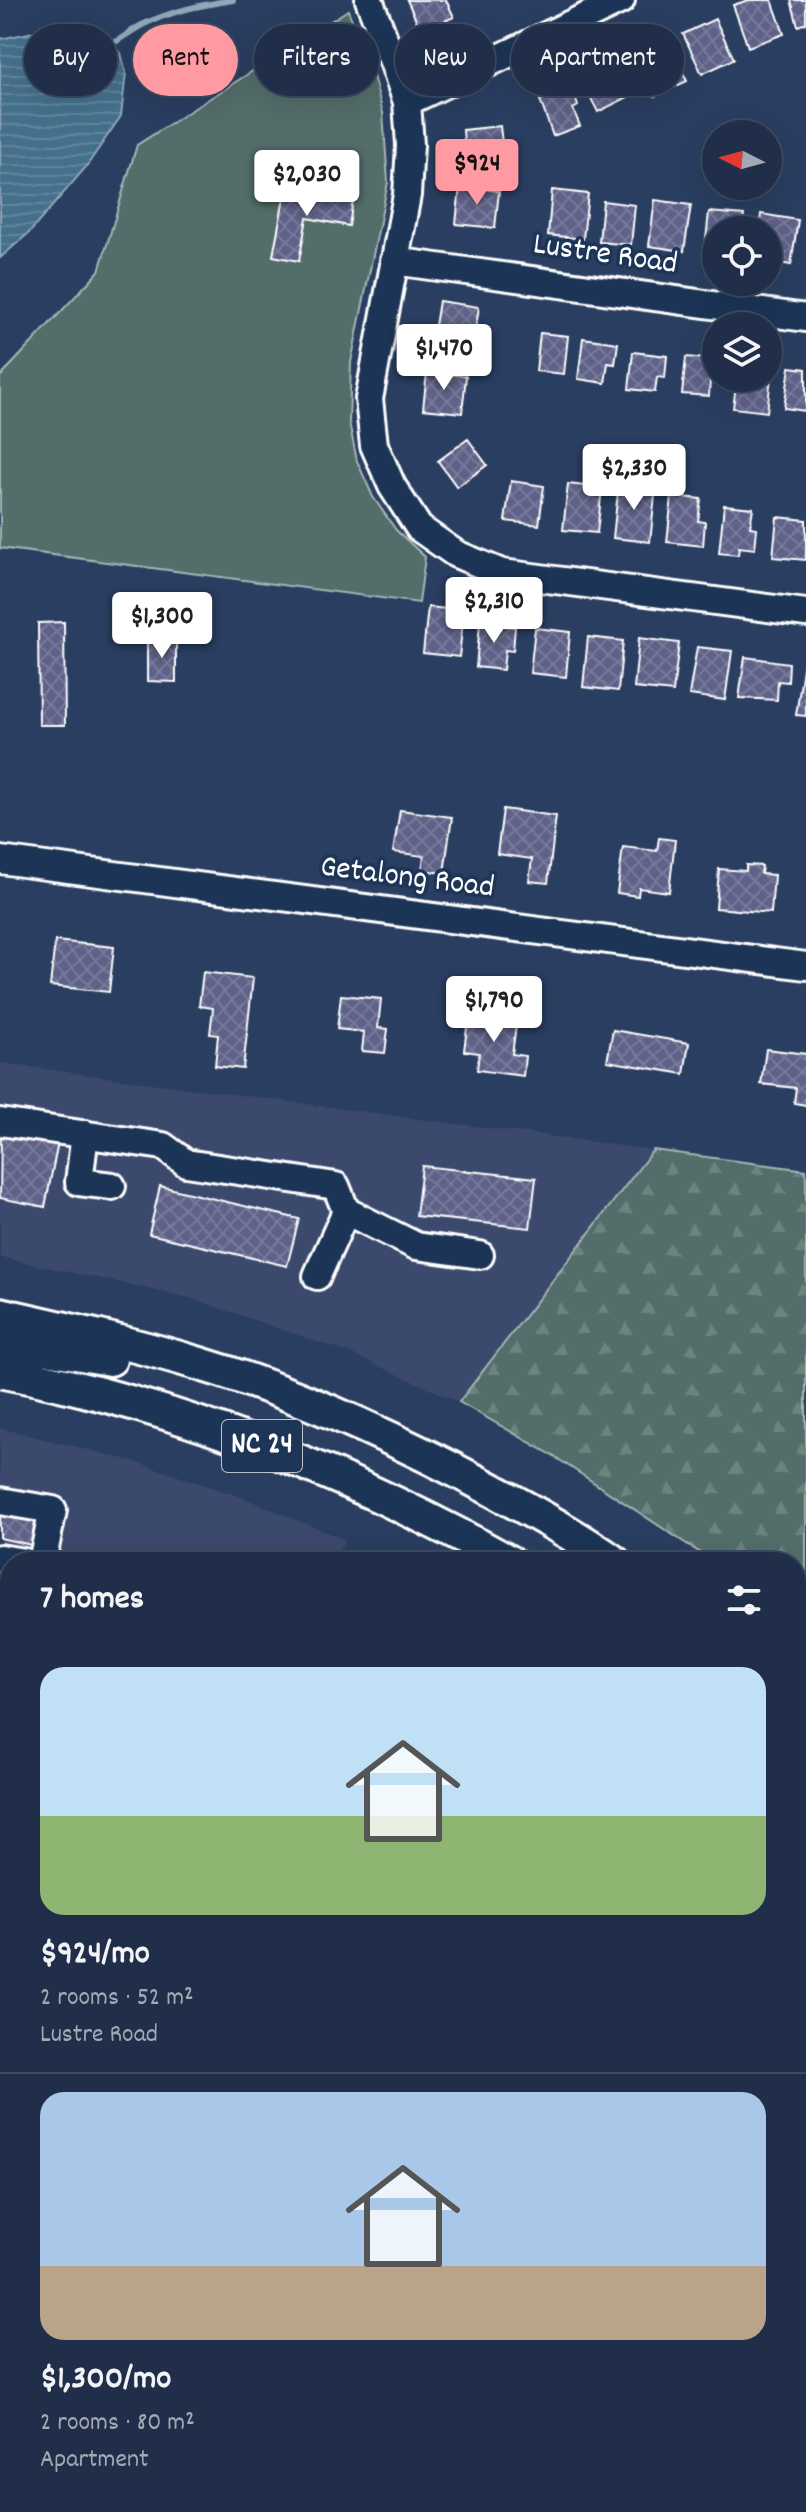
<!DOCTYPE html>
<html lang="en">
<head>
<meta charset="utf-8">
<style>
	body { margin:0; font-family:Dekko,sans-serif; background:#2d3a53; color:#f1f3f6; height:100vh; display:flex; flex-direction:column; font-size:30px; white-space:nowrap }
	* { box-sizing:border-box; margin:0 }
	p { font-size:26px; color:#a2a8b4 }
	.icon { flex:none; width:44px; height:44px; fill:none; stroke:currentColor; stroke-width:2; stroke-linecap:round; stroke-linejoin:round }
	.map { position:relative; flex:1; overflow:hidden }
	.details { position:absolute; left:0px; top:1552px; width:806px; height:960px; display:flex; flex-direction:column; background:#202e49; border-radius:32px 32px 0 0; box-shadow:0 8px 32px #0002,0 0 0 2px #3d4a61 }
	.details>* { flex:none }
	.banner { position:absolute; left:24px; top:24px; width:758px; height:72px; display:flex; gap:16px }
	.needle { width:52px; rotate:276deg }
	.tools { position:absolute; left:702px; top:120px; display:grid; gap:16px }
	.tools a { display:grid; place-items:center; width:80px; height:80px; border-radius:50%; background:#202e49; box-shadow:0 8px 32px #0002,0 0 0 2px #3d4a61; font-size:40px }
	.price { position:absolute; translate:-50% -68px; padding:0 18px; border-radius:8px; background:#fff; color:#222; font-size:26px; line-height:52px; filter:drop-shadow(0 2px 4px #0008) }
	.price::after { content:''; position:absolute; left:50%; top:48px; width:24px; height:18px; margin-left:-12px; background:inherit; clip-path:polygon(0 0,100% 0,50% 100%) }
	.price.on { background:#ff9aa2; color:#111 }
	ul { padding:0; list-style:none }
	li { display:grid; align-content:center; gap:16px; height:424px; padding:0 40px }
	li+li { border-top:2px solid #3d4a61 }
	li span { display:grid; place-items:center; height:248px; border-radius:24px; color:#555 }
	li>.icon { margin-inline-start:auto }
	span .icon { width:144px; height:144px; fill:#fffc; stroke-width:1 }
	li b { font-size:34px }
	h2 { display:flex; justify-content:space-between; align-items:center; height:96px; padding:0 40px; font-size:34px }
	.chip { padding:0 28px; border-radius:36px; background:#202e49; box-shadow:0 8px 32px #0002,0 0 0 2px #3d4a61; font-size:28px; line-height:72px }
	.chip.on { background:#ff9aa2; color:#111 }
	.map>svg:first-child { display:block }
	.built { fill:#3a496d }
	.industrial { fill:url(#industrial-grid) }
	.forest { fill:url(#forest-firs); stroke:#a8b6b4; stroke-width:2 }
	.pitch { fill:#526d6a; stroke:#a8b6b4; stroke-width:2 }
	.water { fill:url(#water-rules); stroke:#8fa9ba; stroke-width:2 }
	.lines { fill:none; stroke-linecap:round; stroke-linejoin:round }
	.stream { stroke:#8fa9ba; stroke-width:6 }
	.building { fill:url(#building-cross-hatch); stroke:#fff; stroke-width:2 }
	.minor-casing { stroke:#fff; stroke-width:32 }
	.major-casing { stroke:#fff; stroke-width:38 }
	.minor { stroke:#1d3557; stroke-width:26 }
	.major { stroke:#1d3557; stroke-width:32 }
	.labels { text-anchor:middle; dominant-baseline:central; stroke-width:7; stroke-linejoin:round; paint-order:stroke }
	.shield { fill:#1d3557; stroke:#bbc2cd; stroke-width:2 }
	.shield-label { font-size:30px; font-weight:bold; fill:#fff }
	.street-label { font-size:32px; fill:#fff; stroke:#1d3557 }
</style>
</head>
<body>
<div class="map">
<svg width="806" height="2512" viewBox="0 0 806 2512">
	<defs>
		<pattern id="industrial-grid" width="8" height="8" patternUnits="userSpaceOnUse" patternTransform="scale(2)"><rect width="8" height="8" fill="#3a496d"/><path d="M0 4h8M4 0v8" fill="none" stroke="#586483"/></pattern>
		<pattern id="forest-firs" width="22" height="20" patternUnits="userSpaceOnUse" patternTransform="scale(2)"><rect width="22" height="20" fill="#526d6a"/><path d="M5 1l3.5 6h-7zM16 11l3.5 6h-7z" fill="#6c8380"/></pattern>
		<pattern id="water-rules" width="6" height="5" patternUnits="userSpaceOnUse" patternTransform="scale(2)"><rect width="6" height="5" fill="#456f8c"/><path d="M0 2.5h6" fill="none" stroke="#61859d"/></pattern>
		<pattern id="building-cross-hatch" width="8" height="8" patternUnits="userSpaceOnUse" patternTransform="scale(2)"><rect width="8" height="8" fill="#5f6288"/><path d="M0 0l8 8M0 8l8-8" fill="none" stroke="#777a9a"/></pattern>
	</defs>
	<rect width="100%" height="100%" fill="#2a3e61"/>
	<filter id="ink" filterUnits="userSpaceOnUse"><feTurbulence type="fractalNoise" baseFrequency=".0125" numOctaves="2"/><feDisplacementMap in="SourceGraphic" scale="16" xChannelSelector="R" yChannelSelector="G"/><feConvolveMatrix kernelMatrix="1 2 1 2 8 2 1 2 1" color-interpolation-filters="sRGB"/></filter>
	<g filter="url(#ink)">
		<path class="built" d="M0 1063 653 1150 459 1402 347 1352 190 1298 0 1257Z
			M0 1428 129 1460 239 1496 346 1540 329 1562H10V1974L0 1986Z"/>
		<path class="industrial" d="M796 1840 806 1848V2512H0V1986L10 1974V2502H796Z"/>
		<path class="forest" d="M653 1150 806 1170V1627L796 1619V1562H714L552 1455 459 1402Z"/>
		<path class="pitch" d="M348 10 371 68 383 113 388 182 351 362 349 422 357 461 373 497 396 530 425 557 419 603 0 548V377L99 271 137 145Z"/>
		<path class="water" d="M62 26 95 31 121 53 126 73 121 116 86 167 30 232 0 258V39Z"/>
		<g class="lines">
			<path class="stream" d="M104 48C118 42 129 32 142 25 171 11 201 5 233 0
				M0 2033 10 2039"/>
		</g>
		<path class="building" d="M407 0H446L454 17 421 31Z
			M749 0H772L784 34 748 47 733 5Z
			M791 0H806V23L798 26Z
			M715 19 734 59 702 74 683 34Z
			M667 41 687 81 655 96 635 56Z
			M615 62 632 95 598 112 581 79Z
			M572 88 578 106 573 109 580 126 553 136 540 100Z
			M500 126 504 160 466 164 463 130Z
			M460 186 499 191 495 228 456 224Z
			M286 187 353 200 349 226 307 218 299 261 273 256Z
			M552 190 588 194 583 239 548 235Z
			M655 200 691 205 684 251 649 246Z
			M603 201 635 205 631 245 599 242Z
			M709 212 744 215 742 230H716V259L704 258Z
			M761 214 798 220 791 265 768 261V230H759Z
			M439 301 479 307 474 339 434 332Z
			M540 333 568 336 564 374 536 371Z
			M583 338 618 343 615 364 608 363 605 383 578 379Z
			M633 352 667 356 665 378 657 377 655 392 629 389Z
			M686 357 716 360V378H719V381L710 380 709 396 682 394Z
			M790 367 806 369V411L784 408Z
			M768 368H772L767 412 733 408 737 378H768Z
			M427 372 466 376 462 413 423 409Z
			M468 439 487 465 457 487 438 461Z
			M511 481 544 486 539 525 505 521Z
			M619 482 656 486 650 542 613 538Z
			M568 484 602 488 597 533 563 530Z
			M672 496 701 499 698 521 705 522 703 546 667 542Z
			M724 505 753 508 750 527 757 528 755 549 739 547 738 555 719 553Z
			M777 517 806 520V560L773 557Z
			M428 607 464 611 459 657 423 653Z
			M64 622 65 725H39L38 623Z
			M480 623 515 627 513 651 505 650 503 670 476 667Z
			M535 628 570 632 566 677 530 673Z
			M588 637 623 641 618 691 583 687Z
			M147 638H176V682L147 681Z
			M639 638 679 643 673 692 634 688Z
			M697 647 732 651 725 700 689 695Z
			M745 657 789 663 788 682 778 681 777 700 739 698Z
			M804 662H806V716L796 715Z
			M503 809 556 816 548 883 529 881 532 859 497 854Z
			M400 810 452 817 444 873 422 870 424 856 393 852Z
			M659 838 675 840 669 892 639 888 638 896 617 893 623 847 657 851Z
			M746 865 762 866 761 874 774 875 771 913 716 908 719 869 746 871Z
			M55 941 114 947 109 992 50 986Z
			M203 972 253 978 243 1069 215 1066 218 1035 210 1034 213 1008 199 1006Z
			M341 995 381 999 378 1028 388 1029 385 1053 362 1051 364 1032 337 1029Z
			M469 1012 517 1018 512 1054 525 1056 523 1076 477 1070 479 1053 464 1051Z
			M613 1030 689 1043 684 1074 607 1061Z
			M766 1049 806 1054V1105L794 1103 796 1088 761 1084Z
			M1 1131 58 1142 45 1207 0 1198Z
			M422 1166 536 1178 530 1228 416 1216Z
			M160 1186 299 1219 287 1266 149 1234Z
			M0 1505 47 1514 40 1547 0 1538Z
			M0 1592 10 1594V1640L0 1638Z"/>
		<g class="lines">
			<g class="minor-casing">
				<path id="minor" d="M369 0 394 64 407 102 410 145 407 195 369 399 374 445 392 486 419 528 456 554 502 573 806 613
					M407 102 621 0
					M394 261 806 318
					M0 860 806 966
					M0 1122 163 1146 186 1163 336 1186 346 1211 416 1246 480 1255
					M85 1134 79 1182 112 1186
					M317 1276 346 1211
					M0 1501 53 1510 42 1562
					M0 1558 24 1562
					M0 1670 10 1669
					M796 2405 806 2406
					M796 2469 806 2463
					M516 2512 531 2502"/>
			</g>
			<g class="major-casing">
				<path id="major" d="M0 1314C67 1329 134 1344 200 1364 300 1394 397 1439 489 1488 531 1511 574 1534 614 1562
					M0 1340 110 1359
					M0 1371C180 1406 349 1473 509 1562
					M796 1691 806 1698
					M796 1761 806 1769"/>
			</g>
			<use href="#minor" class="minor"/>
			<use href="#major" class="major"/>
		</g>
	</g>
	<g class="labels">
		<rect class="shield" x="222" y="1420" width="80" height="52" rx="6"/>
		<g class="shield-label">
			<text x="262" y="1446">NC 24</text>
		</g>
		<g class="street-label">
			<text transform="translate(605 256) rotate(8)">Lustre Road</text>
			<text transform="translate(407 879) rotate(7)">Getalong Road</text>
		</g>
	</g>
</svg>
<div class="tools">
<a><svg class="needle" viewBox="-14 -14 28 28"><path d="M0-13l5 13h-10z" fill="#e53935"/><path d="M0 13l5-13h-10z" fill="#a2a8b4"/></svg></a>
<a><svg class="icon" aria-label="locate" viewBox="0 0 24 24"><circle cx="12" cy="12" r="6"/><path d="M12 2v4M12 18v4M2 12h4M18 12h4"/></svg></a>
<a><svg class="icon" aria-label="layers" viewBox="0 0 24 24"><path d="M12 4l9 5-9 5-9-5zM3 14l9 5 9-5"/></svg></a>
</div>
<b class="price on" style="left:477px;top:207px">$924</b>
<b class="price" style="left:307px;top:218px">$2,030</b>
<b class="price" style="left:444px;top:392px">$1,470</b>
<b class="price" style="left:634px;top:512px">$2,330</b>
<b class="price" style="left:494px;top:645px">$2,310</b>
<b class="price" style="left:162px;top:660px">$1,300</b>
<b class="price" style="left:494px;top:1044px">$1,790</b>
<div class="banner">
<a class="chip">Buy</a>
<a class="chip on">Rent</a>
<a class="chip">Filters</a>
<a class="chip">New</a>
<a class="chip">Apartment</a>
</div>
<section class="details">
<h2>7 homes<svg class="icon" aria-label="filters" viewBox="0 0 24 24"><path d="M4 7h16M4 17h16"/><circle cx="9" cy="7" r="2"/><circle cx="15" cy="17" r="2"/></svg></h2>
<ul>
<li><span style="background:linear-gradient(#bfe0f5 60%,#8fb573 0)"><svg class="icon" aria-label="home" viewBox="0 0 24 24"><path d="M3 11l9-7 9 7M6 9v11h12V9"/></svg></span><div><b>$924/mo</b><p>2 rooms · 52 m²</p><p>Lustre Road</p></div></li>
<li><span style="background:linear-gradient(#a9c7e8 70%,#b9a48a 0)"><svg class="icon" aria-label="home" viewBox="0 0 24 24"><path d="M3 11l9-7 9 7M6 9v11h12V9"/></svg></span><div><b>$1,300/mo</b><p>2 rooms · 80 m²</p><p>Apartment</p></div></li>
</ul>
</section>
</div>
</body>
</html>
